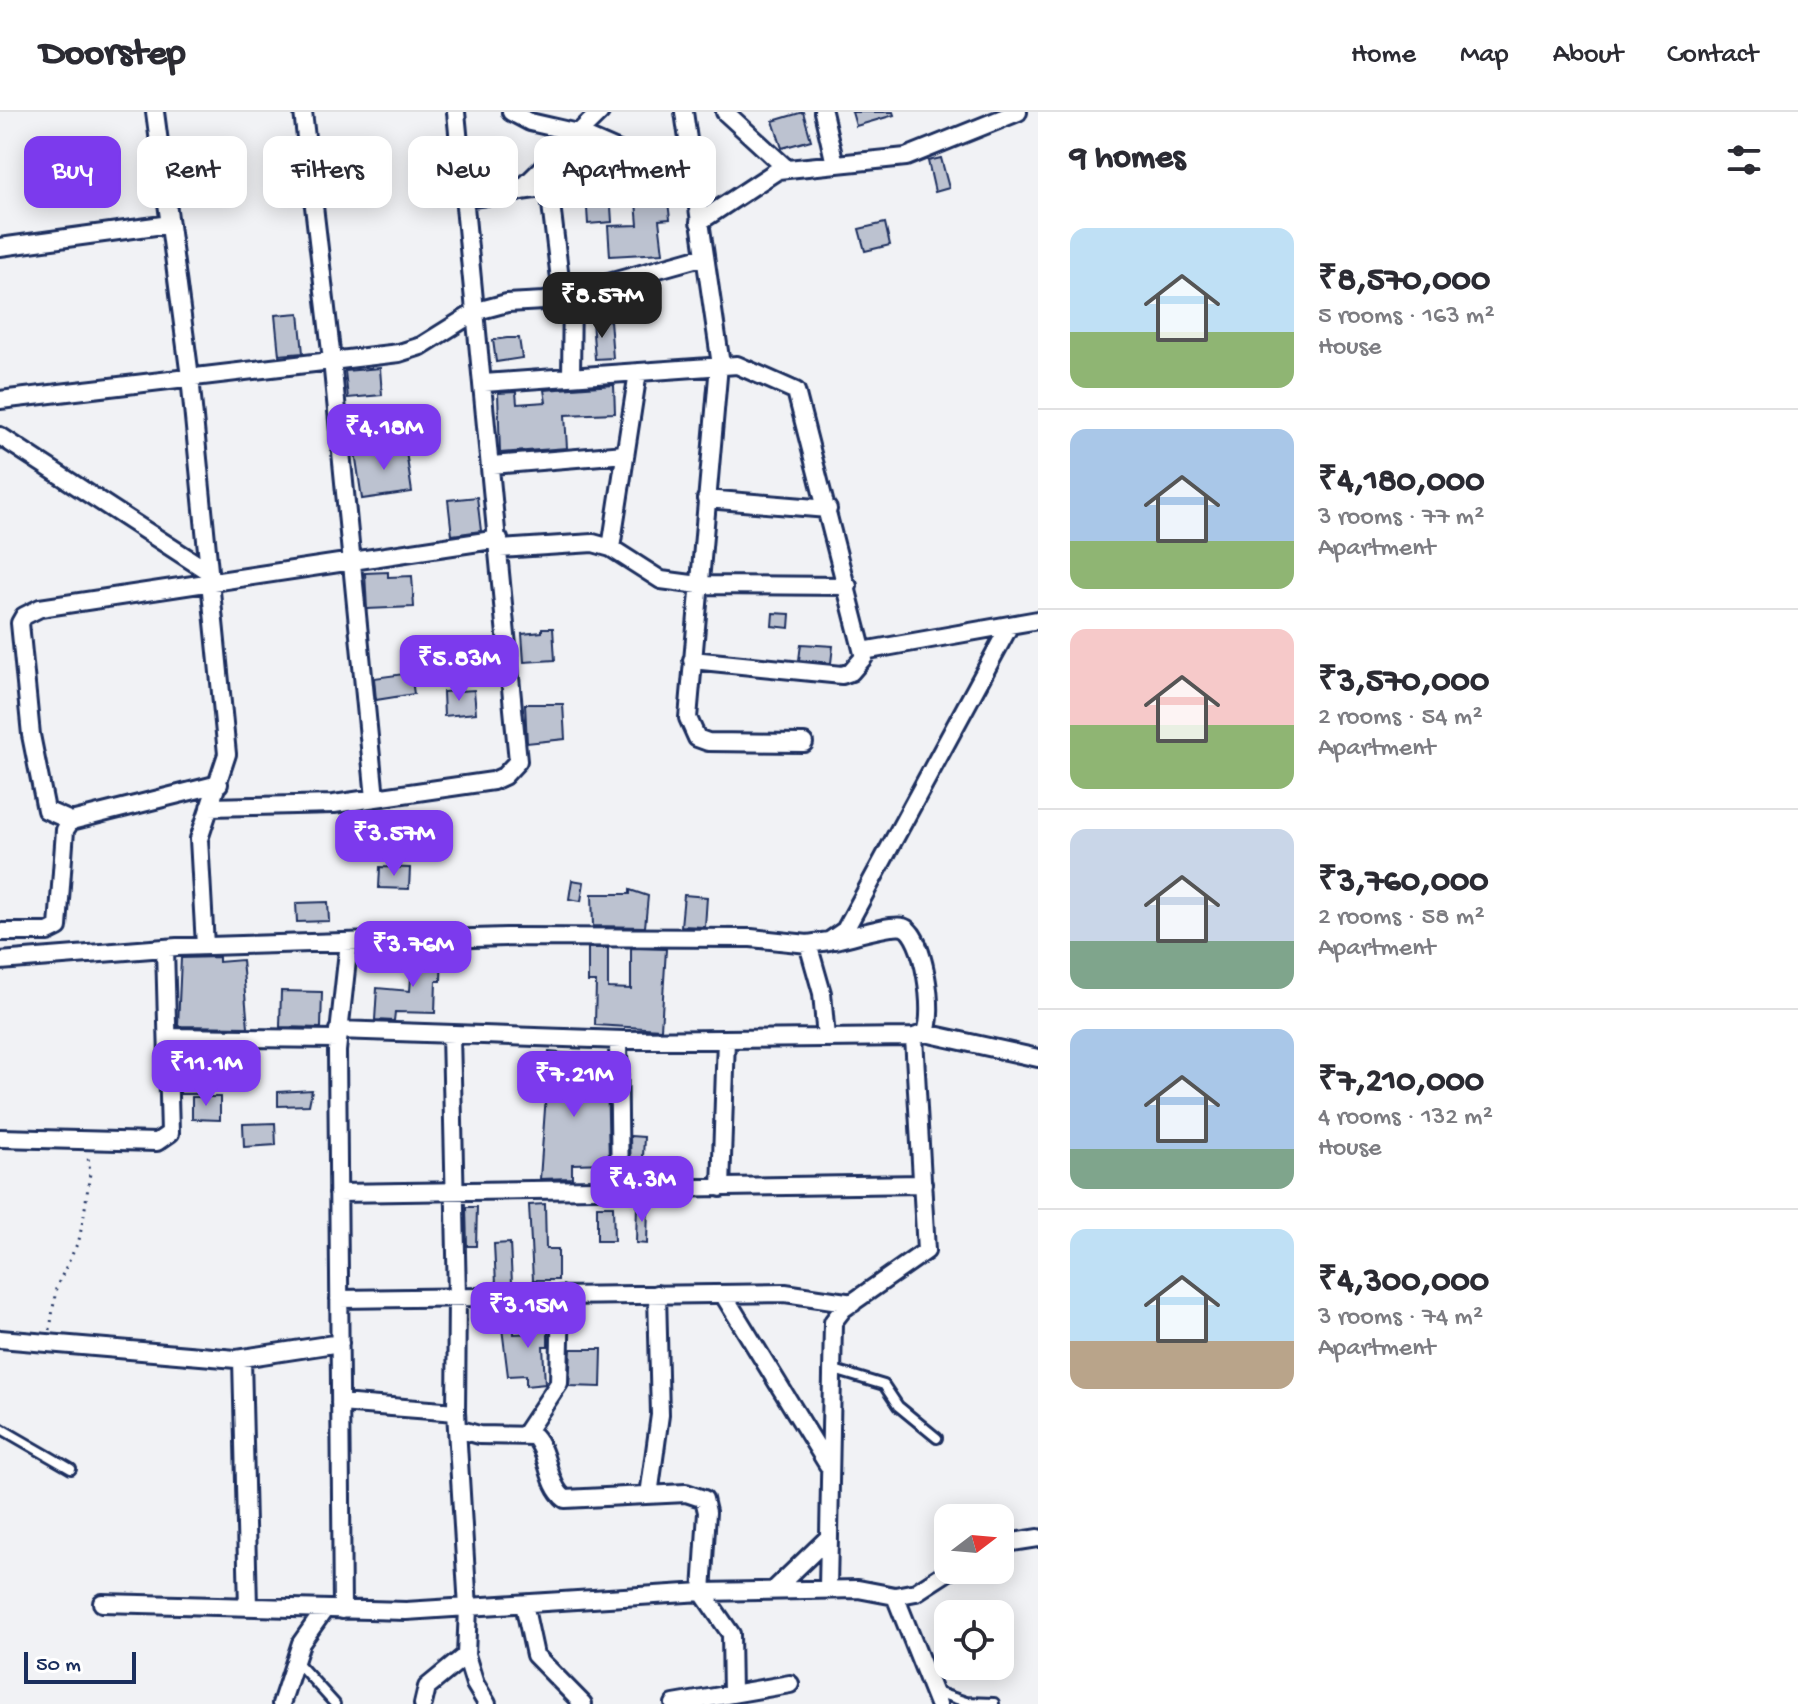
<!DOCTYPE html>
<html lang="en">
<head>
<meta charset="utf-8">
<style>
	body { margin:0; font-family:"Gochi Hand",sans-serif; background:#f2f2f3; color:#2b2b33; height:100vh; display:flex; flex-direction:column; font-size:30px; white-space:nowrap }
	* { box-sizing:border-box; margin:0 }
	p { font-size:26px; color:#7c7c81 }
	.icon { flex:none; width:44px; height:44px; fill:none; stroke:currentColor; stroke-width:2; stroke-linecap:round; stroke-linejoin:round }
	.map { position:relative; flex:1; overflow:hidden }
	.details { display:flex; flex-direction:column; background:#fff; width:760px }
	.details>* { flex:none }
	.guide { position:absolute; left:24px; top:24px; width:760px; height:72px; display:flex; gap:16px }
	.needle { width:52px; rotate:74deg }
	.tools { position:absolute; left:934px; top:1392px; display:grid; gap:16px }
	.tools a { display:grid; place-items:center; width:80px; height:80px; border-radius:16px; background:#fff; box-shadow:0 4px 20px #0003; font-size:40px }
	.scale { position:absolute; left:24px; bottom:20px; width:112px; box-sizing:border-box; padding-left:8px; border:4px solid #1b2f5e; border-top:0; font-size:22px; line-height:28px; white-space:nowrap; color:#1b2f5e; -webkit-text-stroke:6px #fff; paint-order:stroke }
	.price { position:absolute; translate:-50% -68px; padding:0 18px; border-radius:16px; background:#7c3aed; color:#fff; font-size:26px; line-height:52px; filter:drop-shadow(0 2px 4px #0008) }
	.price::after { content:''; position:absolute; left:50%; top:48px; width:24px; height:18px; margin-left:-12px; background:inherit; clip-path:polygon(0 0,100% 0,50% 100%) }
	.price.active { background:#222; color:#fff }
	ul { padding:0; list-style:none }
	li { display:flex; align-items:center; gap:24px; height:200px; padding:0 32px }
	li+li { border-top:2px solid #e1e1e2 }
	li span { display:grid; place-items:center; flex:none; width:224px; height:160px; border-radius:16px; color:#555 }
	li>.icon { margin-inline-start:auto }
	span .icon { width:96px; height:96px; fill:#fffc; stroke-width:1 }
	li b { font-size:34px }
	h2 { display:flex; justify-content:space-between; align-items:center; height:96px; padding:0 32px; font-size:34px }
	.chip { padding:0 28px; border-radius:16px; background:#fff; box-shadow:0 4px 20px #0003; font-size:28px; line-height:72px }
	.chip.active { background:#7c3aed; color:#fff }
	header { display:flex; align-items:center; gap:48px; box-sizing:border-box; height:112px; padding:0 40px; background:#fff; border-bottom:2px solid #e1e1e2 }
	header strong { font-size:38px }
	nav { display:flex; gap:44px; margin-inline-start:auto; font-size:28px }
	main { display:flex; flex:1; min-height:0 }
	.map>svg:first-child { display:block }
	.building { fill:#bcc2d0; stroke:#1b2f5e; stroke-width:2 }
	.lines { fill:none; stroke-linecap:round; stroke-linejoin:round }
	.service-casing { stroke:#1b2f5e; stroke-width:14 }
	.minor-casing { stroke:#1b2f5e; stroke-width:22 }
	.path { stroke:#1b2f5e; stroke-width:3; stroke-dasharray:2 6; stroke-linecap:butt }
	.service { stroke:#fff; stroke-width:8 }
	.minor { stroke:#fff; stroke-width:16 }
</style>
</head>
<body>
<header>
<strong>Doorstep</strong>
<nav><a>Home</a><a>Map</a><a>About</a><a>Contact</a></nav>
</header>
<main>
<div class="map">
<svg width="1038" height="1592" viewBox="0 0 1038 1592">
	<rect width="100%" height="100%" fill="#f1f2f5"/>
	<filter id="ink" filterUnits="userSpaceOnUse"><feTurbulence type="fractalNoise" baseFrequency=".0125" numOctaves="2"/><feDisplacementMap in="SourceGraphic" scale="16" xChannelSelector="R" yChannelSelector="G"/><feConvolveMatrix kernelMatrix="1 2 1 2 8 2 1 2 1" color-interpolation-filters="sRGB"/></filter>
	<g filter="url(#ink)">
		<path class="building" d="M803 0 811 28 782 36 773 9Z
			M852 0H893L894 3 856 14Z
			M941 46 949 76 935 80 928 49Z
			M666 72 670 107 659 108 663 141 610 144 608 114 638 113 635 78Z
			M610 79 612 110 588 112 586 81Z
			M885 111 890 133 865 139 859 117Z
			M299 201 303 241 279 243 275 203Z
			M610 208 613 246 595 247 592 209Z
			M507 226H519L522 246 496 250 493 228Z
			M380 256 382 283 348 286 345 259Z
			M614 273 615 301 565 303 567 336 500 341 498 281 516 280 517 292 546 290 544 278Z
			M405 333 412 380 362 387 355 340Z
			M477 385 481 419 452 423 448 388Z
			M388 460V465L412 464 414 495 367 497 365 461Z
			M773 501 790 502 789 516 772 514Z
			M542 516H553L555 548 524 550 522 522 542 520Z
			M801 532 833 534 831 551 799 548Z
			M411 561 414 582 376 588 374 566Z
			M474 578 476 601 444 604 443 580Z
			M525 592H563L565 627 527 631Z
			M380 755 410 756 409 777 379 776Z
			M572 768 584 770 581 789 569 787Z
			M630 778 648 784 645 815 593 814 592 782H630Z
			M684 783 707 785 705 815 681 814Z
			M328 790 329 809 297 810 296 791Z
			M588 836H608V876L631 877V836L666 837 661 917 595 913 596 870H588Z
			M413 839H442L441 869H436L435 901 395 900 394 909 375 908 377 876 410 879Z
			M219 845V850L242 848 248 915 178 914 181 846Z
			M281 879 322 880 321 916 280 915Z
			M179 936 200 939V982H180Z
			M549 940 573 942 572 960 607 961 609 1051 572 1052V1066L540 1067Z
			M312 978 309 993 278 994V980Z
			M192 985H220V1008L192 1007Z
			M275 1011 276 1033 244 1035 243 1012Z
			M630 1024 644 1025 642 1065 631 1066Z
			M545 1092 546 1137H558V1168H533L529 1093Z
			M637 1092H648L647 1132 636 1131Z
			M597 1094H613L614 1129H597Z
			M466 1095H477L476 1134H467Z
			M510 1131 512 1171 496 1172 494 1132Z
			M534 1196H548V1234H543L545 1272 526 1274V1263L508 1264 502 1216H514V1222L534 1221Z
			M571 1237H602L601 1275 569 1274Z"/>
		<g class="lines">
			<g class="service-casing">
				<path id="service" d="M831 1257 884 1273 898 1294 937 1326
					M0 1316 71 1357
					M295 1548 335 1592
					M933 1579 966 1590 994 1591"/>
			</g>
			<g class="minor-casing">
				<path id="minor" d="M155 0 190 265 227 642 199 727 205 834
					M303 0 332 248 375 686
					M511 0 530 10 578 21 665 59
					M684 0 721 253
					M725 0 786 56
					M823 0 835 52
					M549 75 562 184
					M518 80 600 0
					M465 87 692 55
					M699 110 778 58 906 45 1018 0
					M0 135 170 112
					M719 253 688 606 697 626 708 630 804 631
					M571 265 572 181
					M484 271 737 253 796 279 864 545 851 560 842 563 692 548
					M0 288 399 241 421 234 477 199 507 191 544 189 705 144
					M0 324 209 460
					M492 353 625 342
					M706 387 828 397
					M611 436 638 260
					M500 437 593 431 611 436 661 468 699 473 848 474
					M863 539 1038 508
					M209 695 334 692 493 669 504 664 518 649 456 0
					M71 709 46 698 31 623 20 511 24 504 40 496 499 427
					M0 820H48L58 815 65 718 71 709 219 672
					M808 832 822 881 826 926
					M0 849 177 835 506 825 751 826 808 832 829 829 845 818 1010 513
					M338 918 623 928 914 925 925 921C936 905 924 821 903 815 890 812 850 825 835 828
					M925 921 1038 946
					M451 922 457 1185 456 1300 468 1496 466 1543 475 1572 487 1592
					M169 925 338 927
					M618 928 620 1077
					M0 1026 157 1030 170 1021 165 836
					M721 1076 726 927
					M338 1081 923 1072
					M723 1182 828 1353
					M339 1187 785 1181 853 1191
					M0 1227 236 1247 340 1231
					M242 1247 248 1495
					M340 1291 456 1300
					M458 1317 479 1323 534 1324C550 1342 546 1371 565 1387L686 1381 704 1387 707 1400 702 1480 731 1522 732 1582
					M525 1322 559 1271 561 1183
					M649 1383 660 1303 657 1182
					M1000 1432 1038 1426
					M828 1477 833 1210 843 1197 926 1139 914 925
					M774 1478 827 1427
					M895 1484 938 1592
					M102 1491 406 1499 702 1480 858 1477 895 1484 916 1480 950 1458
					M524 1492 535 1543 583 1592
					M342 1498 337 939 349 830
					M281 1592 301 1531 325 1497
					M423 1592 427 1575 466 1543
					M674 1592 790 1572"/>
			</g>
			<path class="path" d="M50 1218 56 1176 79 1128 84 1103 90 1061 88 1045"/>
			<use href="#service" class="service"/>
			<use href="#minor" class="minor"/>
		</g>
	</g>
</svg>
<div class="tools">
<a><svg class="needle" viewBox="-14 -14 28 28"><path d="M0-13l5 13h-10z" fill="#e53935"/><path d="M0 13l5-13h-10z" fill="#7c7c81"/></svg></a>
<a><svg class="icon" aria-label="locate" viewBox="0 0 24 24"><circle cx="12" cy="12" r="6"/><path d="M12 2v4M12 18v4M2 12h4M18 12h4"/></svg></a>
</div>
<div class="scale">50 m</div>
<b class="price active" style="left:602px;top:228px">₹8.57M</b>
<b class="price" style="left:384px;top:360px">₹4.18M</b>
<b class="price" style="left:459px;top:591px">₹5.83M</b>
<b class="price" style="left:394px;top:766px">₹3.57M</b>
<b class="price" style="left:413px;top:877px">₹3.76M</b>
<b class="price" style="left:206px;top:996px">₹11.1M</b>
<b class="price" style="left:574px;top:1007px">₹7.21M</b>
<b class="price" style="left:642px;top:1112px">₹4.3M</b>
<b class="price" style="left:528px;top:1238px">₹3.15M</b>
<div class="guide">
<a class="chip active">Buy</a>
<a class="chip">Rent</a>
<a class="chip">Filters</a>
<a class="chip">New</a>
<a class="chip">Apartment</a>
</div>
</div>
<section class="details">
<h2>9 homes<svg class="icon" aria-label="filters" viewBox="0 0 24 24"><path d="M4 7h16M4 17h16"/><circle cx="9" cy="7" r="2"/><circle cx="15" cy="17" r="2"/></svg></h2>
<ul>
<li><span style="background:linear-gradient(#bfe0f5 65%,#8fb573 0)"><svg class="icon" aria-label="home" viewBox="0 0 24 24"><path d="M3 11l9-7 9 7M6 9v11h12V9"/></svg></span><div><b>₹8,570,000</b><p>5 rooms · 163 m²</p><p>House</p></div></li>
<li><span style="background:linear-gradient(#a9c7e8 70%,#8fb573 0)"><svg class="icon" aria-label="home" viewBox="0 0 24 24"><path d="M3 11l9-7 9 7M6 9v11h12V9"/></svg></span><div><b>₹4,180,000</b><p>3 rooms · 77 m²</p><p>Apartment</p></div></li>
<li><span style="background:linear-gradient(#f6c9c9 60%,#8fb573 0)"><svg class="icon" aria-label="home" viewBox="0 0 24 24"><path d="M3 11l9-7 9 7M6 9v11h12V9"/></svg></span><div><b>₹3,570,000</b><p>2 rooms · 54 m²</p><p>Apartment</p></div></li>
<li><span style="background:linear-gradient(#c9d6e8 70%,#7fa58c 0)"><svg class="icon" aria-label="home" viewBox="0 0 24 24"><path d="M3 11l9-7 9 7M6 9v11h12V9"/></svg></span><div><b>₹3,760,000</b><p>2 rooms · 58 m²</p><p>Apartment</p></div></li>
<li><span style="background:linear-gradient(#a9c7e8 75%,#7fa58c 0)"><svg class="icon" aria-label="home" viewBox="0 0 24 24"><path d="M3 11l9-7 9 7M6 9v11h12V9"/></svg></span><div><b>₹7,210,000</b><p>4 rooms · 132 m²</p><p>House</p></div></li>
<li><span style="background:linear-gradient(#bfe0f5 70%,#b9a48a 0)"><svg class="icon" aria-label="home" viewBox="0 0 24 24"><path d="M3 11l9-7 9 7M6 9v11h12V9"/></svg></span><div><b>₹4,300,000</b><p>3 rooms · 74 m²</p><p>Apartment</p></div></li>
</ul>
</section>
</main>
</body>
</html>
